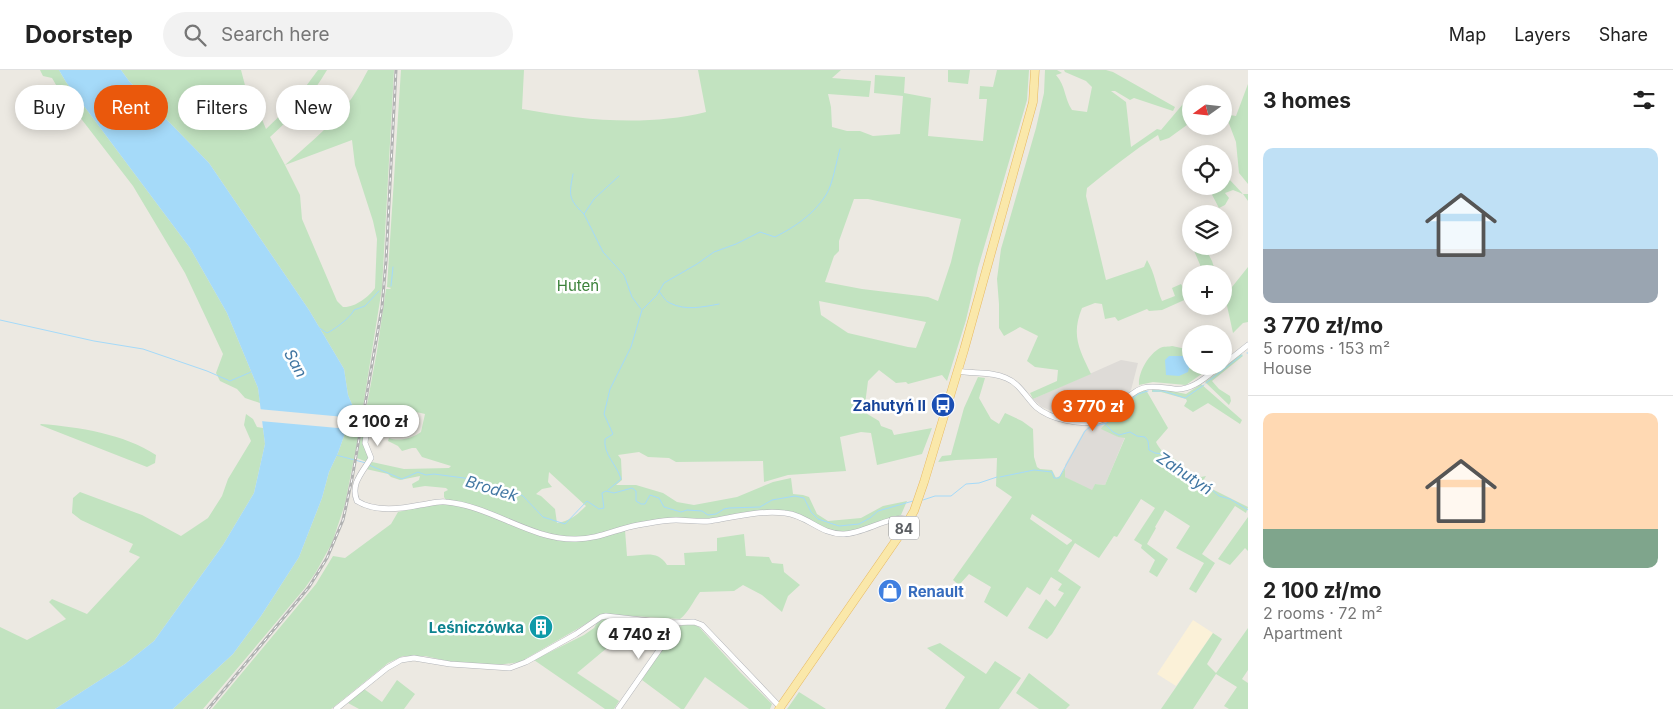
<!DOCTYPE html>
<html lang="en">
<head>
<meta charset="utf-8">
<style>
	body { margin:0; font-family:Inter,sans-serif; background:#f2f2f2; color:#222; height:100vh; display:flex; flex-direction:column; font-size:19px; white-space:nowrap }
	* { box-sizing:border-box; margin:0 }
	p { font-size:16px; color:#767676 }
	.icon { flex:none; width:28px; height:28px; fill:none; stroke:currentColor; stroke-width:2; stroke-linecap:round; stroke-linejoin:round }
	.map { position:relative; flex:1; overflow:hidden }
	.details { display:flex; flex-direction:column; background:#fff; width:425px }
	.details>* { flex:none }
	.hud { position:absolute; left:15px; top:15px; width:475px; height:45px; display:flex; gap:10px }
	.needle { width:32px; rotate:255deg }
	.buttons { position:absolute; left:1182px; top:15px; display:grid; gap:10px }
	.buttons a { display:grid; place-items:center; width:50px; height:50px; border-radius:50%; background:#fff; box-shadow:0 2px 12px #0003; font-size:25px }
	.price { position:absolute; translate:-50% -42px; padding:0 11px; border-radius:18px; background:#fff; color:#222; font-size:16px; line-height:32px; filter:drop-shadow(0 1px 2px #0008) }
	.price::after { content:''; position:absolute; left:50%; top:30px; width:15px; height:11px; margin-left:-8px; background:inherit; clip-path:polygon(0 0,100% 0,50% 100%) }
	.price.current { background:#ea580c; color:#fff }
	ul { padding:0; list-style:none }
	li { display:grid; align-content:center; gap:10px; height:265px; padding:0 15px }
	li+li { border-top:1px solid #e0e0e0 }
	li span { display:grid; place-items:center; height:155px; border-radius:10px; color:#555 }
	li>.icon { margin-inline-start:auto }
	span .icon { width:90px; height:90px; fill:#fffc; stroke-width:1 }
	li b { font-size:21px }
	h2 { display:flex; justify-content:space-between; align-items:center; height:60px; padding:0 15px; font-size:21px }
	.pill { padding:0 18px; border-radius:22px; background:#fff; box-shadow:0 2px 12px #0003; font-size:18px; line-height:45px }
	.pill.current { background:#ea580c; color:#fff }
	header { display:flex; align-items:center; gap:30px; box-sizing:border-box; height:70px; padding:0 25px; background:#fff; border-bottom:1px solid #e0e0e0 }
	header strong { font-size:24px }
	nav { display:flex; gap:28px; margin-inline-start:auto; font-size:18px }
	.search { width:350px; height:45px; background:#f2f2f2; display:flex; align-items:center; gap:12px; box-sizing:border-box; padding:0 18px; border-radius:28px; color:#767676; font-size:19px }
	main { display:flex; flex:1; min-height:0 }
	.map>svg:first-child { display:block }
	.commercial { fill:#fbf1d8 }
	.industrial { fill:#dedbd7 }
	.green { fill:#c2e3c0; fill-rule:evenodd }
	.water { fill:#a5daf9 }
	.pier { fill:#ece9e2 }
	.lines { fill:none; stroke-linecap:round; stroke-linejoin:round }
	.stream { stroke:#a5daf9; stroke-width:1 }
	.street-casing { stroke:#b3b5b9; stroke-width:6 }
	.primary-casing { stroke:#e8b960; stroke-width:9 }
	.street { stroke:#fff; stroke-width:5 }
	.primary { stroke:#fae8aa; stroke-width:8 }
	.rail-casing { stroke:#b1b2b2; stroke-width:3 }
	.rail { stroke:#fff; stroke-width:1; stroke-dasharray:4; stroke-linecap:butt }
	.labels { text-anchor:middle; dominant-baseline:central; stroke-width:5; stroke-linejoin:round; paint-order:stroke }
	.shield { fill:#fff; stroke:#8c8e91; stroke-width:1 }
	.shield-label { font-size:14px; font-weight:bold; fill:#5b5e62 }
	.park-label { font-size:15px; fill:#3b823a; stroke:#fff }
	.transit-label { font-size:15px; font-weight:bold; fill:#164399; stroke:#fff; text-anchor:end }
	.shop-label { font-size:15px; font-weight:bold; fill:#366cbe; stroke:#fff; text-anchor:start }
	.culture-label { font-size:15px; font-weight:bold; fill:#0d838f; stroke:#fff; text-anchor:end }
	.water-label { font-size:16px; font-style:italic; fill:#4176a2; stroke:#fff }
</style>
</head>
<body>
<header>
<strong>Doorstep</strong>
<div class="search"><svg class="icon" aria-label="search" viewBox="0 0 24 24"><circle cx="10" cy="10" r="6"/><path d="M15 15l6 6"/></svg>Search here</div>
<nav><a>Map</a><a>Layers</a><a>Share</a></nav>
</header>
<main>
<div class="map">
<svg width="1248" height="639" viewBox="0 0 1248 639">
	<rect width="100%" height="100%" fill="#ece9e2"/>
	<path class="commercial" d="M1193 550 1213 563 1176 616 1157 604Z"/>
	<path class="industrial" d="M1121 290 1138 293 1131 320 1108 343 1102 347 1091 349 1059 344 1042 337 1033 329Z
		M1108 350 1102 356 1118 367H1125L1105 415 1095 414 1092 421 1065 407V395L1084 361 1089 356Z"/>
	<path class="green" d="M40 0H59L66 12 190 178 227 243 258 318 260 333 245 328 237 319 220 311 216 303 223 284 185 203 133 116 59 20 52 8 43 6Z
		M121 0H241L246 19 261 47 266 59 295 31 318 0H327C312 26 292 47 270 67L285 95C304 78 324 62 340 43 352 30 360 15 368 0H394L382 218 358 368 345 434 332 473 316 502 305 518 203 639H173L233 584 261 546 299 487 322 428 329 402 338 383 350 349 356 344 348 325 344 299 309 240 209 93 129 11ZM352 70 355 95 373 151 377 169 375 218C369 227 354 238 343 237L337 231 302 149 300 125 285 95Z
		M401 0H524L522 39C582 50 645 57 706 42L698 0H841L832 8 871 11 869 27 828 24 831 37 832 57 847 61H860L873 66 900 64 903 26 874 23 875 5 905 7 904 23 931 28 928 66 983 71 987 29H979L980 16 993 17 997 0H1029L1027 30 978 198 966 250 947 311 942 305 908 314 906 312 896 313 879 300 868 311 864 342 879 351 881 356 892 360 894 365 932 358 922 384 877 395 871 363 861 362 840 367 846 401 788 405 764 412 763 391 676 392 669 388 648 387 639 382 618 385 621 389 622 410 616 415H636L663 423 677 432 694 435 737 427 773 412 791 408 793 424 803 425 809 427 817 444 828 451 861 448 883 436 907 431 901 445 855 462H833L788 441 712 449H676L595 466 565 468 503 450C551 472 573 479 625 460L627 486C643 486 657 479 667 495H685L684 483 717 481V468L744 464 746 486 769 487 772 493 783 494 784 502 800 515 788 526 782 542 762 525 743 515 734 521 700 522C693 531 689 542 680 549L601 544 579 558 520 592 498 595 452 592 425 586H403L388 593 331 639H212L316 514 333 486 345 488 391 454 398 442 446 430 444 427V422L448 420 446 418 425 416 413 418 412 414 419 410 420 406 400 410 391 407 388 404 366 399 372 392 404 399 449 398 451 396 422 387 416 378H412L402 381 398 376 388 371 389 368C399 372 413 368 421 362L425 344C403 338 394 342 374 351L375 355H369L368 353 365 354 364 372 370 389 367 392 357 388 377 281 386 219H390L391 218 387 217ZM854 129H868L961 149 951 192 938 231 928 227 862 219 825 212 834 186 839 181V171ZM819 231 926 252 916 278 908 277 848 263 821 245ZM549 402 586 436C577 445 570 451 557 453L555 439 541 426 536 424 542 419 552 417 548 412Z
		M948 0H970L968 14 948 12Z
		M1045 0H1057L1062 3 1056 5C1066 16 1064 28 1072 40L1087 42 1092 17 1086 11 1065 2 1064 0H1106L1113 2 1175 37 1173 41 1134 28 1130 30 1115 21H1111L1126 32 1131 77 1157 59 1161 60 1183 34 1191 36V52L1169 68 1160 71 1158 65C1133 81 1110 99 1087 118L1086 126 1106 210 1144 197 1147 190C1155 203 1156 217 1162 231L1175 226 1172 218 1181 214 1185 221 1191 218V227L1162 240 1149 241 1147 239 1118 251 1115 247 1105 249 1102 234 1095 233 1082 238C1071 265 1079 279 1091 304L1033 329 1030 323 1057 311 1058 300 1035 297 1027 291 1038 266 1020 257 1004 266 999 258V234L997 209 1001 179 1036 58 1044 23Z
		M1248 14V114L1239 103 1236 72 1228 51 1224 50V44L1236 46Z
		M1229 109 1243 124H1248V131L1243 124 1233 120 1225 123 1229 128 1225 135 1219 138 1209 119 1214 116H1224V111Z
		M1192 176H1204L1212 191 1216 204H1204Z
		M1248 197V252L1243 253 1233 263 1224 222H1228Z
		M1172 276 1186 279 1191 282V296H1213L1186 315 1153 312 1139 315C1138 302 1149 284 1160 278 1163 276 1169 277 1172 276Z
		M1241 284 1243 286 1212 311 1219 319 1230 326 1231 331 1229 335 1205 312Z
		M978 307 985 308 979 328 991 349 999 354 1005 343 1022 351 1033 359 1034 387 1037 397 1040 399 1052 400 1056 408 1060 406 1065 398V407L1092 420 1095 414 1105 415 1125 368 1118 367 1101 359 1102 357 1138 322 1146 320 1168 358 1156 372C1163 386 1169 384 1180 393 1184 396 1187 401 1190 405L1192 404 1201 407 1206 406 1203 411 1210 418 1248 437 1246 443 1235 436 1202 484 1215 493 1196 523 1189 519 1204 493 1176 478 1190 456 1165 440 1155 457 1156 458 1147 474 1168 489 1157 507 1149 502 1155 490 1141 478 1142 475 1134 470 1155 438 1141 429 1117 467 1114 466 1099 488 1075 473 1058 501 1081 517 1052 564 1047 569 1028 558 1046 529 1055 537 1064 523 1058 520 1062 514 1051 507 1040 525 1027 517 1007 547 984 532 991 517 969 504 959 515 953 510 1012 427 996 416 997 388 956 390 938 392 942 386 951 385 964 338ZM1032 444 1072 470V471L1067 475 1030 449Z
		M1201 314 1242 350 1240 354 1208 333 1193 342 1184 336 1187 331 1186 329 1161 322H1152V319L1166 320 1186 324Z
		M246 344 253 349 257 357 263 358 265 374 254 423 223 475 154 571 125 594 55 639H0V557L27 570 66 549 49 532 52 529 87 544 140 487 129 482 133 474 81 450 72 443 73 428 80 422 142 445 181 466 208 448 222 426 228 409 251 371 244 355Z
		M41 354C79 357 124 364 156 385L155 393 147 397 40 355Z
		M1248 447V481L1245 478 1230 495 1218 489Z
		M604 548 667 554 671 556V558L660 572 632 557 577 603 619 631 614 639H605L534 590 584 565 594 558 599 549Z
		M685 554H692L699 557 740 602 772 634 770 639H749L705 607 684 639H681L642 610C651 597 670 558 685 554Z
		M1248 558V600L1242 609 1248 613V639H1229L1224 636 1237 617 1216 604 1193 639H1161L1213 563 1222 569 1207 594 1216 603Z
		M940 573 986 604 995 591 1021 608 999 639H945L965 607 927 578Z
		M1029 603 1070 635 1066 639H1039L1016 623Z
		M397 610 415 624 404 639H359L348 633 364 619 382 632Z
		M799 622 826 639H787Z"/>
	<path class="water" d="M59 0H121L129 11 209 93 309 240 344 299 348 325 356 344 350 349 338 383 329 402 322 428 299 487 261 546 233 584 173 639H55L125 594 154 571 223 475 254 423 265 374 258 318 227 243 190 178 66 12Z
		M1169 286H1184L1185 289 1190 294 1188 302 1179 306 1166 305 1165 290Z"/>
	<path class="pier" d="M258 339 355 348 352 350 349 359 260 351Z"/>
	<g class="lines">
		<path class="stream" d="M573 104C569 125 568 129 584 144
			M619 106 594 129 584 144 603 182 624 205 632 227 641 239
			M391 216 393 197
			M659 221C662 225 665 231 670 233 685 241 703 237 719 234
			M0 250 94 271 143 279 207 301 230 311 251 302
			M318 257 327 263C334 260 351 247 354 240L365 236 379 221
			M1247 283H1248
			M1206 313 1242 285
			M1153 321H1163L1185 328 1204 315
			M1105 354 1113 362 1119 365 1130 362 1137 366 1145 367 1148 371 1149 380 1155 383 1162 384 1165 392 1174 394 1187 405 1203 412 1219 426 1230 429 1248 440
			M1096 356 1107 353 1138 324 1148 321
			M336 385 366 393
			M369 395 402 409 418 402 426 405 434 404 479 410 496 419 517 423 523 426 543 447 565 454 587 431 599 439 604 438 602 423 606 421 614 423 632 418 636 421V431L641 434H645L650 425 659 428 664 437 681 442 687 440 702 441 708 445 716 444 724 439 729 438 760 437 772 430 795 426 804 428 811 442 818 449 839 456 859 454 870 448 878 441 913 431
			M1000 407 1034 400 1052 402 1054 408H1059L1085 361 1090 357
			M608 420 621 409C617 395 603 384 605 369L613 364 604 344 610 319 631 277 642 240 657 225 664 213 697 194 714 182 736 174 760 162 775 167C795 157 814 144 826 125 833 114 836 92 840 79
			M923 430 935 426H951L966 414 979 413 997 407"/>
		<g class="street-casing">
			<path id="street" d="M1224 294 1248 275
				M957 301C973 304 992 301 1006 308 1019 313 1026 327 1036 337 1050 349 1080 356 1098 351 1118 346 1124 324 1143 318 1153 315 1164 318 1174 319 1192 321 1206 307 1220 296
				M367 357 365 373 371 388C362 403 350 414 357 431 374 442 401 439 420 435 429 434 437 431 446 432 492 436 530 470 576 469 599 469 616 459 638 455 651 453 663 450 676 450 687 450 698 452 710 451 735 447 759 440 785 443 807 445 821 465 844 464 864 464 893 443 909 450
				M336 639 387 598 401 590 414 588 450 594 510 598 526 592 576 564 601 547 606 546 668 553 694 552 702 555 780 637
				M618 639 678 553"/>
		</g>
		<g class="primary-casing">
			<path id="primary" d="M779 639 901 463 914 441 924 412 964 280 1023 68 1033 32 1035 0"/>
		</g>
		<use href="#street" class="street"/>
		<use href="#primary" class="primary"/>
		<g class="rail-casing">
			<path id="rail" d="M208 639 309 517 327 488 343 450 352 409 382 237 386 191 396 0"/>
		</g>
		<use href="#rail" class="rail"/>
	</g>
	<defs>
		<g id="bus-disc" transform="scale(1.25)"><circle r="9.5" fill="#1a4fb4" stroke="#fff"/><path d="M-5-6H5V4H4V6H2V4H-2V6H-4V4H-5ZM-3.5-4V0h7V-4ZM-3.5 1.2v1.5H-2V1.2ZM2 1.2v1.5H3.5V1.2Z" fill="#fff"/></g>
		<g id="shop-disc" transform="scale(1.25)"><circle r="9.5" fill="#3f7fe0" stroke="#fff"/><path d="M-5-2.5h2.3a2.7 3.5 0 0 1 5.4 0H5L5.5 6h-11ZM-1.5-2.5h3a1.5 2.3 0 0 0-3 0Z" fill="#fff"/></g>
		<g id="building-disc" transform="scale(1.25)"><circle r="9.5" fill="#0f9aa8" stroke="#fff"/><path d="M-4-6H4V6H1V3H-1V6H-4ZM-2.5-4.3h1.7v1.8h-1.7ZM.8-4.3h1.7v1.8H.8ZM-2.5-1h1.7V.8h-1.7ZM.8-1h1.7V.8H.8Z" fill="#fff"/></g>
	</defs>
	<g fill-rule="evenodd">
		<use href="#bus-disc" x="943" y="335"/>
		<use href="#shop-disc" x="890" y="521"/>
		<use href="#building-disc" x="541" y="557"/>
	</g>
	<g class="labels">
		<rect class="shield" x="889" y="446.5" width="30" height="23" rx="4"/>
		<g class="shield-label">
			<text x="904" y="458">84</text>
		</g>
		<g class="park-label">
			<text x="578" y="215">Huteń</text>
		</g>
		<g class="transit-label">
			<text x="926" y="335">Zahutyń II</text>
		</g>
		<g class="shop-label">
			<text x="908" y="521">Renault</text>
		</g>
		<g class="culture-label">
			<text x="524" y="557">Leśniczówka</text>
		</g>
		<g class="water-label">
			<text transform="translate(296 293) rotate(61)">San</text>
			<text transform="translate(1185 403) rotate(34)">Zahutyń</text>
			<text transform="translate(492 418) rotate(17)">Brodek</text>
		</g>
	</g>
</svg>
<div class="buttons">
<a><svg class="needle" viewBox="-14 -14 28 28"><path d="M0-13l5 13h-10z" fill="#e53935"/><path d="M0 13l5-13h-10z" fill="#767676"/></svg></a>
<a><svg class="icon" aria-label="locate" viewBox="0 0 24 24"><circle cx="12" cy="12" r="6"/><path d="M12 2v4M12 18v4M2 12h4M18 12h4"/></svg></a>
<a><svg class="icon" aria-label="layers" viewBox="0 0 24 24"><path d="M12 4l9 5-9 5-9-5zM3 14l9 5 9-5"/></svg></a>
<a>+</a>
<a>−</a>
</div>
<b class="price current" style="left:1093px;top:362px">3 770 zł</b>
<b class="price" style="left:378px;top:377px">2 100 zł</b>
<b class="price" style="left:639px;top:590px">4 740 zł</b>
<div class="hud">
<a class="pill">Buy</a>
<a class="pill current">Rent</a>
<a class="pill">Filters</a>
<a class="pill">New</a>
</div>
</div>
<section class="details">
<h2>3 homes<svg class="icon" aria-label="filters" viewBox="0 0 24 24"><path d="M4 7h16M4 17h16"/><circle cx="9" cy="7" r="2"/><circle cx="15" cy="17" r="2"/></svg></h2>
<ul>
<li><span style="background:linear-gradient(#bfe0f5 65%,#9aa5b1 0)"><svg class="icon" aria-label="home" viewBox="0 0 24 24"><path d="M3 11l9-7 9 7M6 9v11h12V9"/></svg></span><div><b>3 770 zł/mo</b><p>5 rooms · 153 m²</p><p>House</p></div></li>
<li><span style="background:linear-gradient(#ffd9b3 75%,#7fa58c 0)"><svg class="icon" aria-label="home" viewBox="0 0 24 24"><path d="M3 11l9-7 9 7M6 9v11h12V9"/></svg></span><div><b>2 100 zł/mo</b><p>2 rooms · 72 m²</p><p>Apartment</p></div></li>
</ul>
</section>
</main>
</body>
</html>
